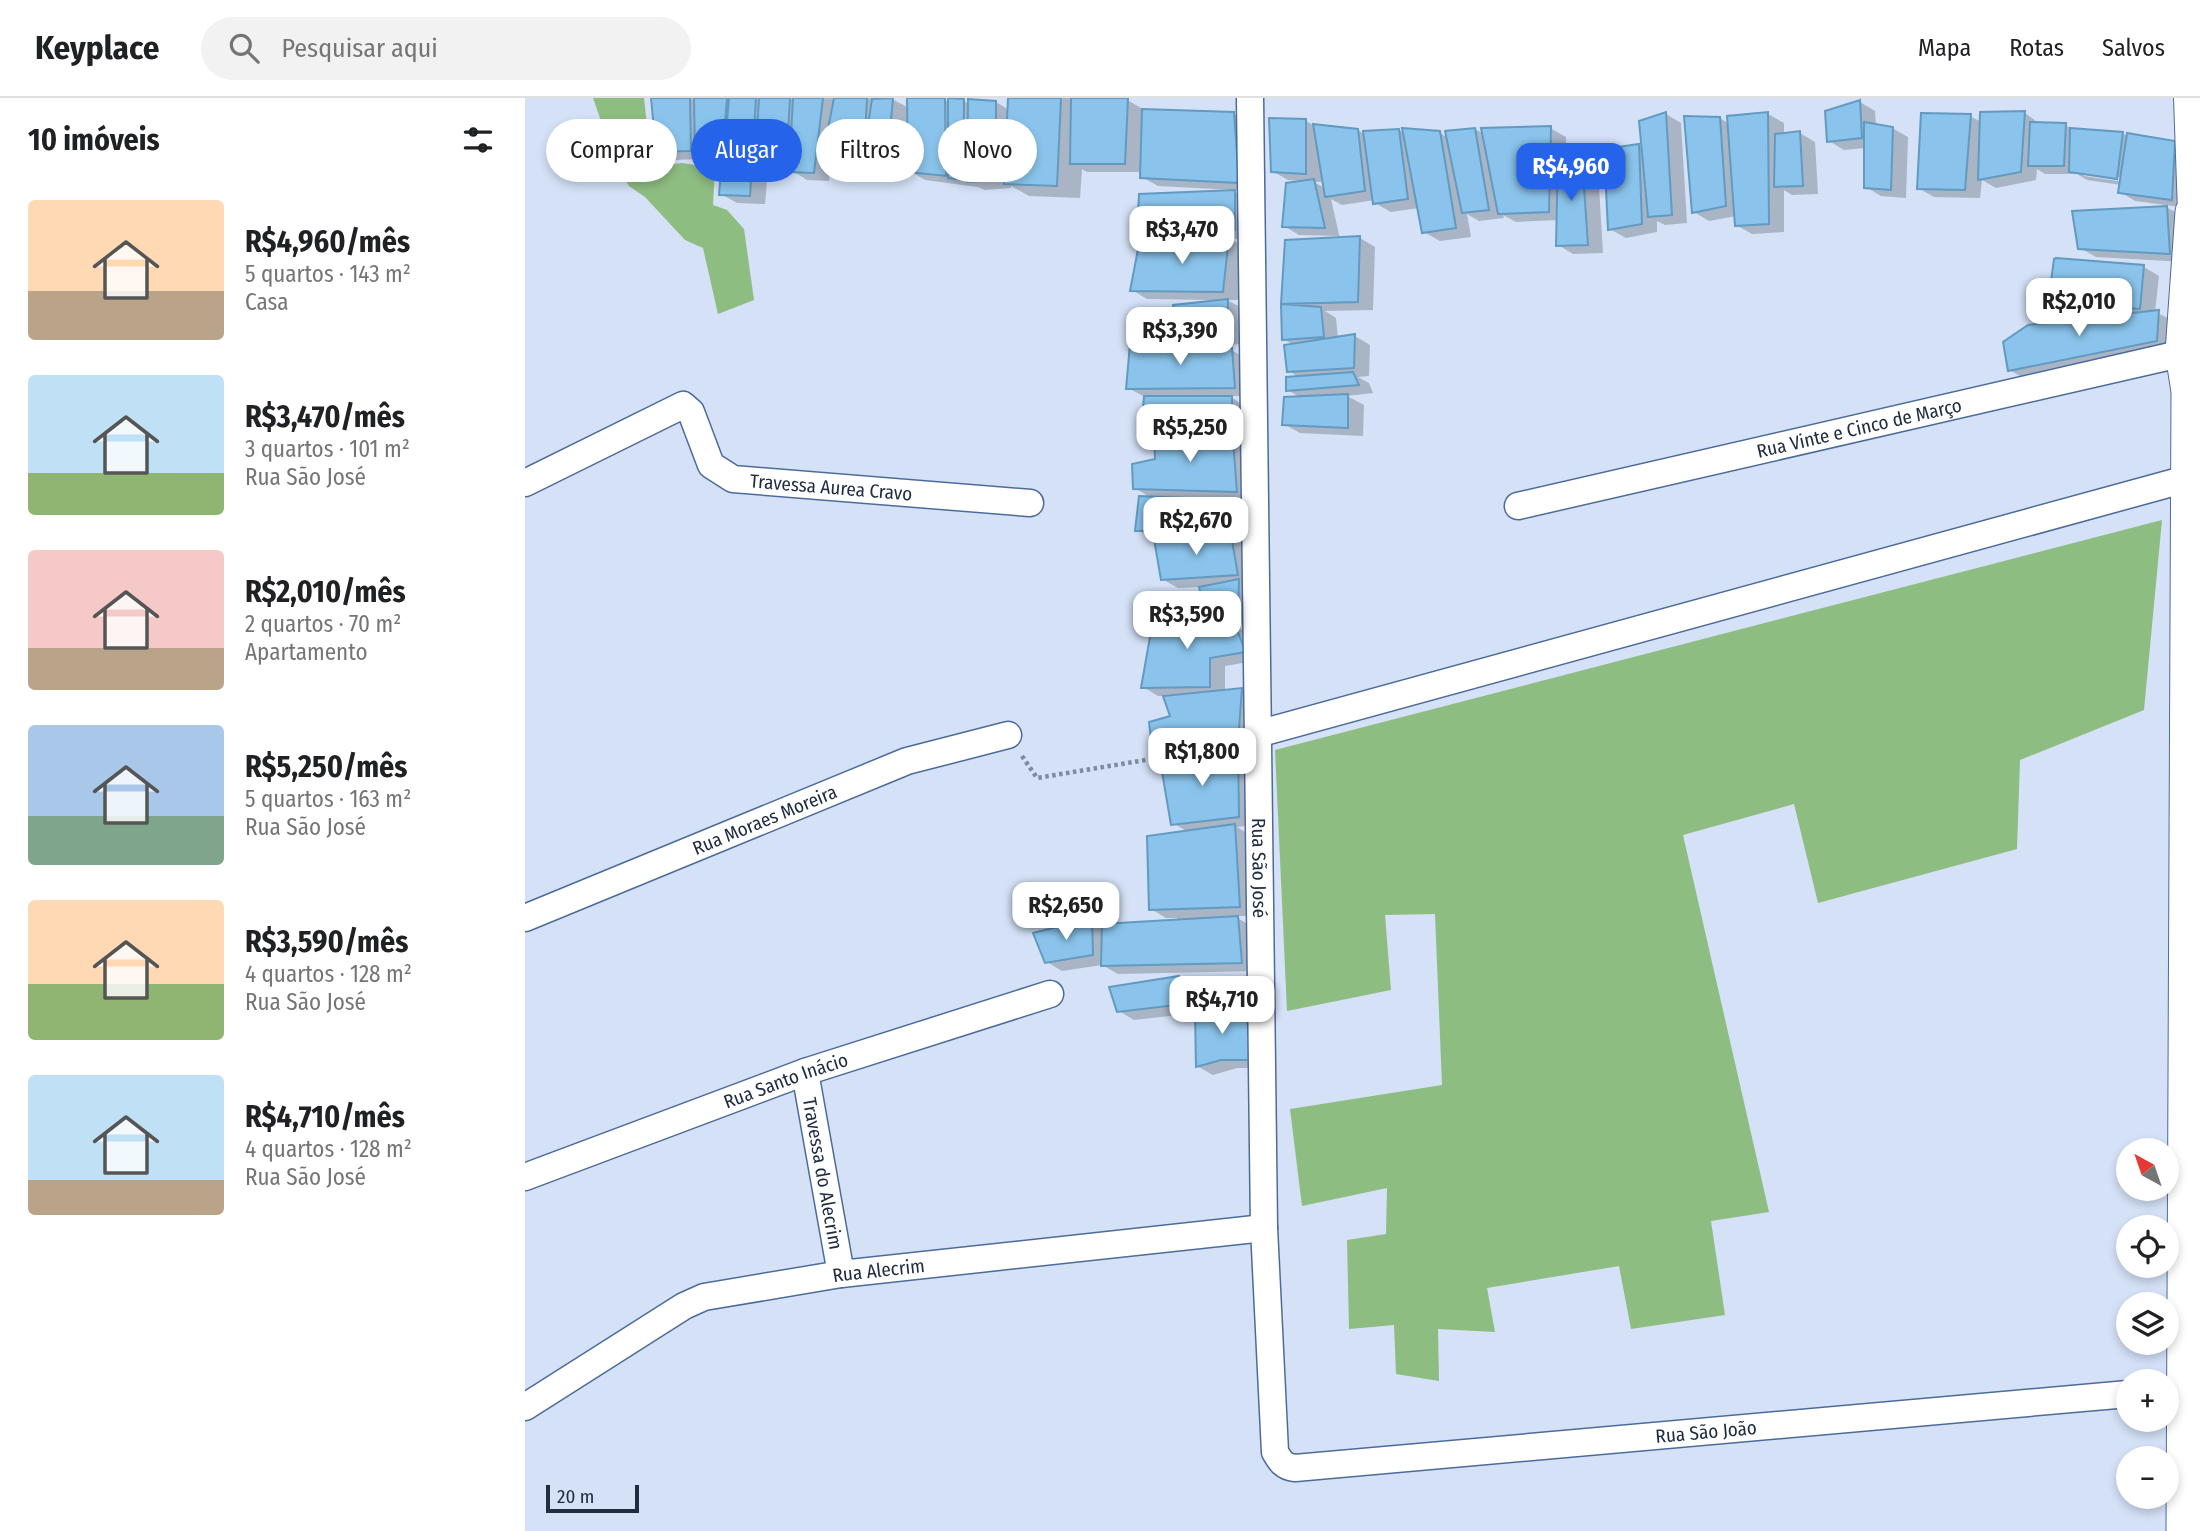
<!DOCTYPE html>
<html lang="pt">
<head>
<meta charset="utf-8">
<style>
	body { margin:0; font-family:"Fira Sans Condensed",sans-serif; background:#f2f2f2; color:#202124; height:100vh; display:flex; flex-direction:column; font-size:26px; white-space:nowrap }
	* { box-sizing:border-box; margin:0 }
	p { font-size:23px; color:#757577 }
	.icon { flex:none; width:38px; height:38px; fill:none; stroke:currentColor; stroke-width:2; stroke-linecap:round; stroke-linejoin:round }
	.map { position:relative; flex:1; overflow:hidden }
	.sheet { display:flex; flex-direction:column; background:#fff; width:525px }
	.sheet>* { flex:none }
	.hud { position:absolute; left:21px; top:21px; width:665px; height:63px; display:flex; gap:14px }
	.needle { width:46px; rotate:320deg }
	.controls { position:absolute; left:1591px; top:1040px; display:grid; gap:14px }
	.controls a { display:grid; place-items:center; width:63px; height:63px; border-radius:50%; background:#fff; box-shadow:0 4px 10px #0003; font-size:35px }
	.scale { position:absolute; left:21px; bottom:18px; width:93px; box-sizing:border-box; padding-left:7px; border:4px solid #202d41; border-top:0; font-size:19px; line-height:24px; white-space:nowrap; color:#202d41; -webkit-text-stroke:5px #d4e1f7; paint-order:stroke }
	.price { position:absolute; translate:-50% -60px; padding:0 16px; border-radius:14px; background:#fff; color:#222; font-size:23px; line-height:46px; filter:drop-shadow(0 2px 4px #0008) }
	.price::after { content:''; position:absolute; left:50%; top:42px; width:21px; height:16px; margin-left:-10px; background:inherit; clip-path:polygon(0 0,100% 0,50% 100%) }
	.price.current { background:#2563eb; color:#fff }
	ul { padding:0; list-style:none }
	li { display:flex; align-items:center; gap:21px; height:175px; padding:0 28px }
	li span { display:grid; place-items:center; flex:none; width:196px; height:140px; border-radius:7px; color:#555 }
	li>.icon { margin-inline-start:auto }
	span .icon { width:84px; height:84px; fill:#fffc; stroke-width:1 }
	li b { font-size:30px }
	h2 { display:flex; justify-content:space-between; align-items:center; height:84px; padding:0 28px; font-size:30px }
	.pill { padding:0 24px; border-radius:32px; background:#fff; box-shadow:0 4px 10px #0003; font-size:24px; line-height:63px }
	.pill.current { background:#2563eb; color:#fff }
	header { display:flex; align-items:center; gap:42px; box-sizing:border-box; height:98px; padding:0 35px; background:#fff; border-bottom:2px solid #e0e0e0 }
	header strong { font-size:33px }
	nav { display:flex; gap:38px; margin-inline-start:auto; font-size:24px }
	.search { width:490px; height:63px; background:#f2f2f2; display:flex; align-items:center; gap:18px; box-sizing:border-box; padding:0 24px; border-radius:38px; color:#757577; font-size:26px }
	main { display:flex; flex:1; min-height:0 }
	.map>svg:first-child { display:block }
	.green { fill:#8ebd81 }
	.shadow { fill:#0003; fill-rule:evenodd }
	.building { fill:#8ac4ec; stroke:#629ac0; stroke-width:2 }
	.lines { fill:none; stroke-linecap:round; stroke-linejoin:round }
	.minor-casing { stroke:#4d6b9a; stroke-width:29 }
	.tertiary-casing { stroke:#4d6b9a; stroke-width:34 }
	.secondary-casing { stroke:#4d6b9a; stroke-width:39 }
	.path { stroke:#7d8a9f; stroke-width:4.5; stroke-dasharray:3.5 3.5; stroke-linecap:butt }
	.minor { stroke:#fff; stroke-width:26 }
	.tertiary { stroke:#fff; stroke-width:32 }
	.secondary { stroke:#fff; stroke-width:37 }
	.labels { text-anchor:middle; dominant-baseline:central; stroke-width:6; stroke-linejoin:round; paint-order:stroke }
	.street-label { font-size:19px; fill:#202d41; stroke:#d4e1f7 }
</style>
</head>
<body>
<header>
<strong>Keyplace</strong>
<div class="search"><svg class="icon" aria-label="search" viewBox="0 0 24 24"><circle cx="10" cy="10" r="6"/><path d="M15 15l6 6"/></svg>Pesquisar aqui</div>
<nav><a>Mapa</a><a>Rotas</a><a>Salvos</a></nav>
</header>
<main>
<section class="sheet">
<h2>10 imóveis<svg class="icon" aria-label="filters" viewBox="0 0 24 24"><path d="M4 7h16M4 17h16"/><circle cx="9" cy="7" r="2"/><circle cx="15" cy="17" r="2"/></svg></h2>
<ul>
<li><span style="background:linear-gradient(#ffd9b3 65%,#b9a48a 0)"><svg class="icon" aria-label="home" viewBox="0 0 24 24"><path d="M3 11l9-7 9 7M6 9v11h12V9"/></svg></span><div><b>R$4,960/mês</b><p>5 quartos · 143 m²</p><p>Casa</p></div></li>
<li><span style="background:linear-gradient(#bfe0f5 70%,#8fb573 0)"><svg class="icon" aria-label="home" viewBox="0 0 24 24"><path d="M3 11l9-7 9 7M6 9v11h12V9"/></svg></span><div><b>R$3,470/mês</b><p>3 quartos · 101 m²</p><p>Rua São José</p></div></li>
<li><span style="background:linear-gradient(#f6c9c9 70%,#b9a48a 0)"><svg class="icon" aria-label="home" viewBox="0 0 24 24"><path d="M3 11l9-7 9 7M6 9v11h12V9"/></svg></span><div><b>R$2,010/mês</b><p>2 quartos · 70 m²</p><p>Apartamento</p></div></li>
<li><span style="background:linear-gradient(#a9c7e8 65%,#7fa58c 0)"><svg class="icon" aria-label="home" viewBox="0 0 24 24"><path d="M3 11l9-7 9 7M6 9v11h12V9"/></svg></span><div><b>R$5,250/mês</b><p>5 quartos · 163 m²</p><p>Rua São José</p></div></li>
<li><span style="background:linear-gradient(#ffd9b3 60%,#8fb573 0)"><svg class="icon" aria-label="home" viewBox="0 0 24 24"><path d="M3 11l9-7 9 7M6 9v11h12V9"/></svg></span><div><b>R$3,590/mês</b><p>4 quartos · 128 m²</p><p>Rua São José</p></div></li>
<li><span style="background:linear-gradient(#bfe0f5 75%,#b9a48a 0)"><svg class="icon" aria-label="home" viewBox="0 0 24 24"><path d="M3 11l9-7 9 7M6 9v11h12V9"/></svg></span><div><b>R$4,710/mês</b><p>4 quartos · 128 m²</p><p>Rua São José</p></div></li>
</ul>
</section>
<div class="map">
<svg width="1675" height="1433" viewBox="0 0 1675 1433">
	<rect width="100%" height="100%" fill="#d4e1f7"/>
	<path class="green" d="M68 0H119L125 55 141 67 157 65 190 70 188 107 202 112 219 131 229 202 193 216 178 150 160 142 120 99 104 88 90 63Z
		M1637 422 1619 612 1495 662 1492 751 1293 805 1269 706 1158 737 1244 1114 1186 1123 1200 1217 1106 1231 1094 1168 962 1190 970 1234 913 1231 914 1283 871 1276 869 1227 824 1231 822 1142 861 1136 862 1090 777 1108 765 1011 917 987 910 816 860 817 866 892 762 913 750 652Z"/>
	<path class="shadow" d="M128 0H354L367 1 384 10V0H414L425 4 438 3 445 6 471 4 484 12 485 0H584L602 2 618 11V13L708 15 724 24 729 93 633 88 617 79V74H562L557 71 555 100 504 98 486 88V90L460 92 453 89 400 82 385 73 384 27H381L377 75 354 74 339 65 342 44H320L310 38 304 83 282 82 271 75 247 74 243 72 240 106 212 105 196 96 199 67H188L177 61 148 62 133 53Z
		M1335 4 1350 13 1351 27 1367 30 1383 39 1381 100 1356 98 1341 89V50L1319 52 1304 43Z
		M1500 15 1515 26 1540 27 1549 32 1597 35 1604 39 1649 45 1665 54 1663 110 1610 103 1595 94 1596 87 1562 82 1552 76H1520L1512 71 1511 82 1471 90 1457 82 1455 100 1409 99 1393 90 1445 18 1456 24ZM1559 74 1601 80 1600 84 1559 78Z
		M1141 16 1156 25 1162 125 1140 127 1132 123V134L1101 140 1085 131 1114 47 1118 50Z
		M1243 16 1259 25V37L1275 35 1290 44 1293 96 1267 97 1259 92V134L1227 136 1211 127V118L1184 123 1169 114 1195 20 1204 26V20Z
		M780 22 789 28 833 32 840 37 874 32 880 36 915 35 923 40 950 31 959 36 1025 30 1041 39V59L1057 63 1073 72 1078 155 1048 156 1033 147V122L991 124 978 117 979 120 954 123 942 116 946 139 915 143 899 134 894 110 866 114 850 105V102L817 107 806 101 815 141 835 140 850 149 848 212 800 213 811 220 813 241 830 238 845 247 844 278 833 279 844 285 848 295 822 298 839 307 838 338 775 335 759 326 776 300 763 292 775 280 764 273 769 247 758 241 757 211 762 143 814 141 813 138 774 137 759 128 776 83 763 82 747 73ZM789 84H799L800 90Z
		M706 92 725 103V140L706 141 719 149 713 202H702L719 211 717 246 679 248V251L706 252 722 261 725 298H704L722 309V334L710 335 722 342 727 402 699 401 720 413 722 440H709L721 447 728 526 705 525 724 536 735 562 700 568V594L717 592 732 601 729 653 712 655 728 664 729 727 712 729 725 737 730 818H709L728 829 732 873 593 876 577 867 537 873 522 864 566 822 579 829 652 823V820H641L626 811 663 734 648 725 642 663 629 656 647 619 639 598H633L618 589 700 526 682 515 675 489 653 490 637 481 631 441 612 432 628 401 610 390 631 363 635 343 618 334 620 299 603 290 673 251 654 240 689 202 622 201 607 192 629 147 614 138 706 94Z
		M1641 109 1657 118 1660 164 1571 159 1555 150Z
		M1619 169 1634 178 1630 214 1649 223 1647 252 1500 281 1485 272 1594 218V216L1555 214 1540 205 1542 198 1527 190Z
		M653 880 669 889 676 916 721 909 736 918 741 970H712L688 977 672 968V915L609 922 594 913Z"/>
	<path class="building" d="M126 0H165L166 53 131 54Z
		M169 0H204L199 59H170Z
		M202 0H231L225 98 194 97Z
		M234 0H265L261 68 230 66Z
		M268 0H298L289 75 264 74Z
		M309 0H342L340 37 302 36Z
		M368 0 362 67 337 66 347 1Z
		M382 0H420L421 78 383 74Z
		M423 0 439 1 438 82 423 80Z
		M483 0H536L532 88 479 86Z
		M546 0H603L600 66H545Z
		M443 1 471 3V82L442 84Z
		M1335 2 1337 40 1302 44 1300 13Z
		M617 11 709 14 714 85 615 80Z
		M1500 13 1496 74 1453 82 1455 14Z
		M1141 14 1147 117 1123 119 1114 23Z
		M1243 14 1244 126 1210 128 1202 18Z
		M1396 15 1446 16 1440 92 1392 91Z
		M1159 18 1195 19 1201 108 1167 115Z
		M744 20 781 21V76L746 74Z
		M1339 24 1368 29 1366 92 1339 90Z
		M1505 24 1541 25 1539 68H1503Z
		M788 26 833 31 840 93 800 99Z
		M1026 28 1024 114 973 116 956 30Z
		M877 30 915 33 931 130 897 135Z
		M950 30 964 112 937 115 920 33Z
		M1545 30 1598 34 1592 81 1544 74Z
		M874 31 883 101 848 106 838 33Z
		M1275 33 1278 88 1249 89 1250 36Z
		M1602 35 1650 43 1647 102 1593 95Z
		M1114 46 1117 126 1083 132 1079 51Z
		M1033 56 1057 61 1063 147 1031 148Z
		M789 81 800 130 757 129 761 85Z
		M710 92V132L612 139 614 96Z
		M1642 108 1645 156 1553 151 1547 113Z
		M704 138 698 194 605 193 614 146Z
		M835 138 833 204 756 206 760 142Z
		M1531 160 1619 167 1615 211 1538 205 1541 194 1525 191 1529 161Z
		M703 201 702 238 653 241 648 207Z
		M756 206 796 209 799 239 757 242Z
		M1634 212 1632 243 1483 273 1478 244 1503 227Z
		M830 236 829 270 762 274 759 247Z
		M605 246 707 250 710 290 601 291Z
		M828 274 834 287 761 293V279Z
		M823 296V330L757 327 759 299Z
		M619 298H707V326L616 335Z
		M707 331 712 394 608 391 607 366 630 361 629 342Z
		M614 398 705 402 707 432 610 433Z
		M706 437 713 477 636 482 629 441Z
		M714 481 713 518 681 516 674 489Z
		M629 516 709 525 721 554 685 560V589L616 590Z
		M717 590 713 644 628 657 624 624 645 618 638 598Z
		M713 654 714 719 646 727 635 662Z
		M710 726 715 809 624 812 622 738Z
		M713 818 717 865 576 868 577 826Z
		M567 820 568 857 520 865 508 835Z
		M654 878 660 906 592 914 584 889Z
		M721 907 726 962H696L671 969 670 915Z"/>
	<g class="lines">
		<g class="minor-casing">
			<g id="minor">
				<path id="s1" d="M725 0 739 1130 750 1354C755 1363 759 1369 770 1370L1603 1296"/>
				<path id="s2" d="M0 385 158 307 166 314 186 367 208 381 505 405"/>
				<path id="s3" d="M993 408 1659 255 1675 256"/>
				<path d="M732 636 1665 380"/>
				<path id="s4" d="M0 820 382 663 483 637"/>
				<path id="s5" d="M280 974 316 1176"/>
				<path id="s6" d="M0 1079 280 974 525 896"/>
				<path id="s7" d="M0 1309 159 1208 179 1199 316 1176 739 1130"/>
			</g>
		</g>
		<g class="tertiary-casing">
			<path id="tertiary" d="M1665 0 1669 114 1675 120"/>
		</g>
		<g class="secondary-casing">
			<path id="secondary" d="M1660 1433 1665 293 1659 255 1669 114 1675 106"/>
		</g>
		<path class="path" d="M497 658 512 680 705 648"/>
		<use href="#minor" class="minor"/>
		<use href="#tertiary" class="tertiary"/>
		<use href="#secondary" class="secondary"/>
	</g>
	<g class="labels">
		<g class="street-label">
			<text stroke="none"><textPath href="#s3" startOffset="350">Rua Vinte e Cinco de Março</textPath></text>
			<text stroke="none"><textPath href="#s2" startOffset="368">Travessa Aurea Cravo</textPath></text>
			<text stroke="none"><textPath href="#s4" startOffset="259">Rua Moraes Moreira</textPath></text>
			<text stroke="none"><textPath href="#s1" startOffset="770">Rua São José</textPath></text>
			<text stroke="none"><textPath href="#s6" startOffset="278">Rua Santo Inácio</textPath></text>
			<text stroke="none"><textPath href="#s5" startOffset="103">Travessa do Alecrim</textPath></text>
			<text stroke="none"><textPath href="#s7" startOffset="387">Rua Alecrim</textPath></text>
			<text stroke="none"><textPath href="#s1" startOffset="1794">Rua São João</textPath></text>
		</g>
	</g>
</svg>
<div class="controls">
<a><svg class="needle" viewBox="-14 -14 28 28"><path d="M0-13l5 13h-10z" fill="#e53935"/><path d="M0 13l5-13h-10z" fill="#757577"/></svg></a>
<a><svg class="icon" aria-label="locate" viewBox="0 0 24 24"><circle cx="12" cy="12" r="6"/><path d="M12 2v4M12 18v4M2 12h4M18 12h4"/></svg></a>
<a><svg class="icon" aria-label="layers" viewBox="0 0 24 24"><path d="M12 4l9 5-9 5-9-5zM3 14l9 5 9-5"/></svg></a>
<a>+</a>
<a>−</a>
</div>
<div class="scale">20 m</div>
<b class="price current" style="left:1046px;top:105px">R$4,960</b>
<b class="price" style="left:657px;top:168px">R$3,470</b>
<b class="price" style="left:1554px;top:240px">R$2,010</b>
<b class="price" style="left:655px;top:269px">R$3,390</b>
<b class="price" style="left:665px;top:366px">R$5,250</b>
<b class="price" style="left:671px;top:459px">R$2,670</b>
<b class="price" style="left:662px;top:553px">R$3,590</b>
<b class="price" style="left:677px;top:690px">R$1,800</b>
<b class="price" style="left:541px;top:844px">R$2,650</b>
<b class="price" style="left:697px;top:938px">R$4,710</b>
<div class="hud">
<a class="pill">Comprar</a>
<a class="pill current">Alugar</a>
<a class="pill">Filtros</a>
<a class="pill">Novo</a>
</div>
</div>
</main>
</body>
</html>
